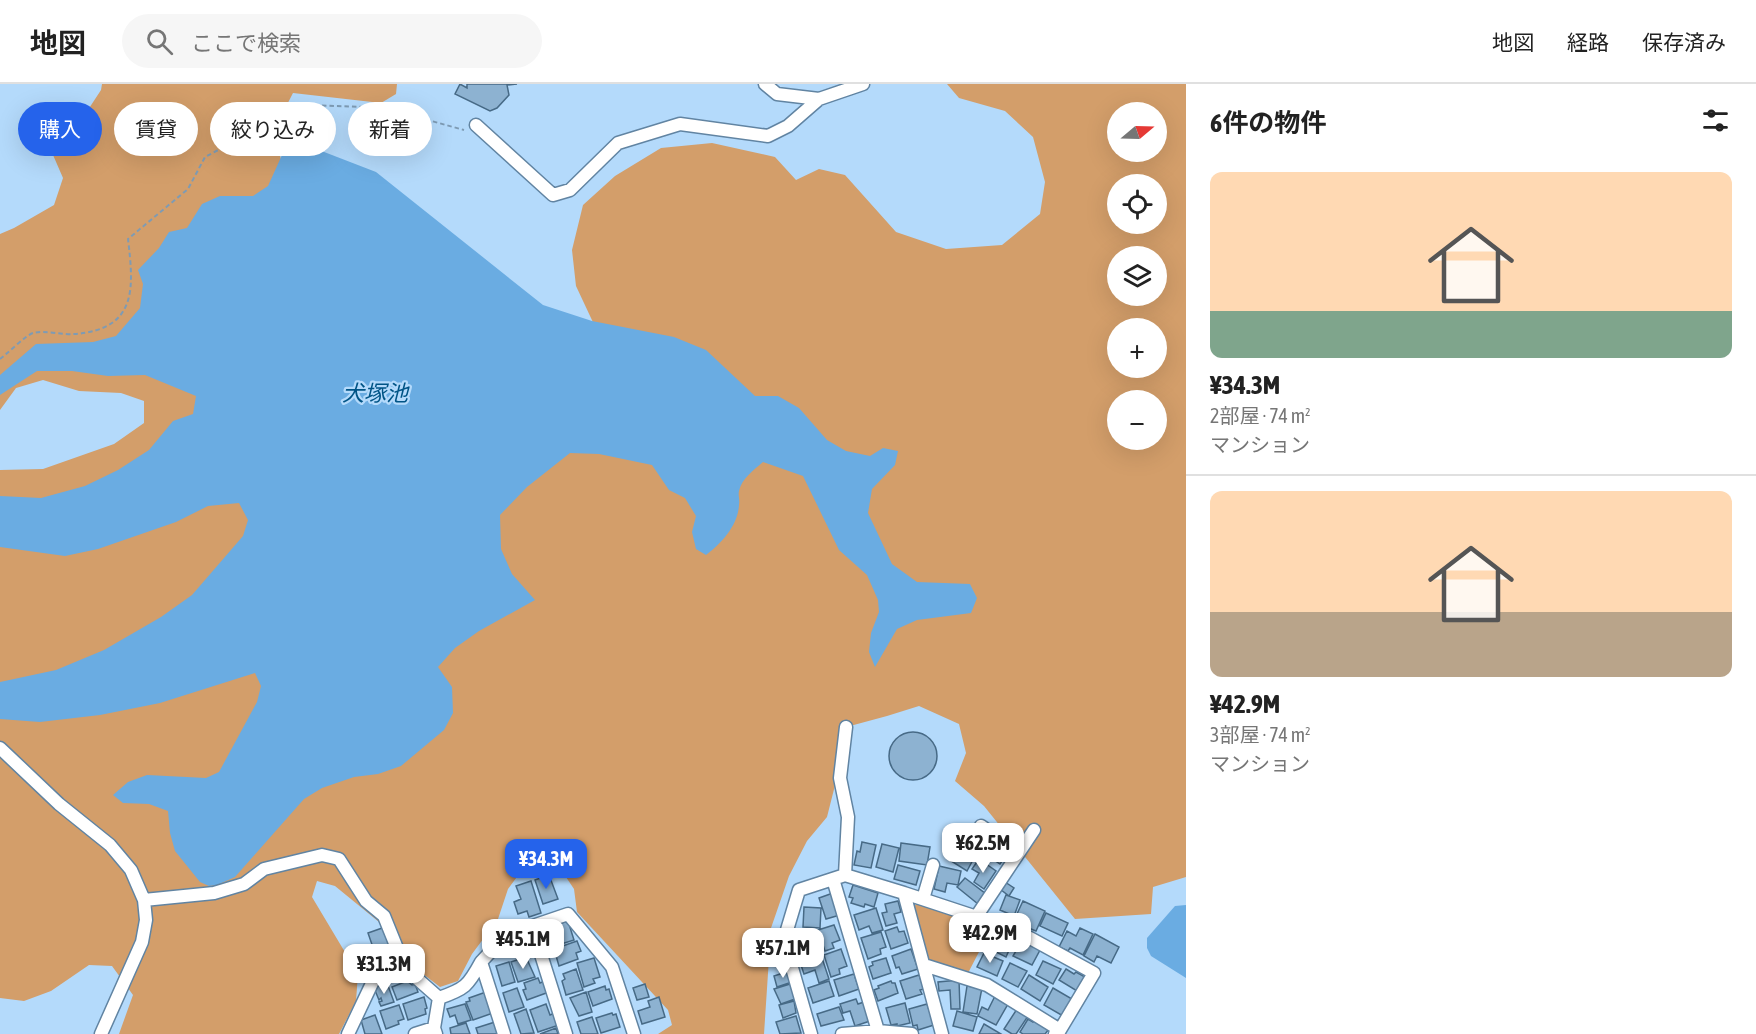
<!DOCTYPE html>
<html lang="ja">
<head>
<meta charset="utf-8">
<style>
	body { margin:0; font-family:"Asap Condensed","Noto Sans JP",sans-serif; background:#f6f6f6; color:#222; height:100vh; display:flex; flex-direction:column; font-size:22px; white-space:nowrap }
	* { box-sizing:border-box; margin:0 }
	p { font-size:20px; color:#767676 }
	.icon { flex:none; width:33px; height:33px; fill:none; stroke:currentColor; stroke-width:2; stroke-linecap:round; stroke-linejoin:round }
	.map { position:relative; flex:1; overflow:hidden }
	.sheet { display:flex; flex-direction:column; background:#fff; width:570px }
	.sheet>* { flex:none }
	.top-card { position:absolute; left:18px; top:18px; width:570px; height:54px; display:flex; gap:12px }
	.needle { width:39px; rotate:71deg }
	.controls { position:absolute; left:1107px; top:18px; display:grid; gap:12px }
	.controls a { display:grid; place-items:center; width:60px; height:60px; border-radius:50%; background:#fff; box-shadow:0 6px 24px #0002; font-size:30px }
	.price { position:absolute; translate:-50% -51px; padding:0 14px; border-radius:12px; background:#fff; color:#222; font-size:20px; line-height:39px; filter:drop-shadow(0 2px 3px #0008) }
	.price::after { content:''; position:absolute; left:50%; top:36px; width:18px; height:14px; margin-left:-9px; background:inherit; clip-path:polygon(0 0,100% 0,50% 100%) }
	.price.on { background:#2563eb; color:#fff }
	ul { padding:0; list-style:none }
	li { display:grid; align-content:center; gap:12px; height:318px; padding:0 24px }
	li+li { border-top:2px solid #e0e0e0 }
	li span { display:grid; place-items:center; height:186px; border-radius:12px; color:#555 }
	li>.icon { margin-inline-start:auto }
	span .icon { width:108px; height:108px; fill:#fffc; stroke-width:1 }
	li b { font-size:26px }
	h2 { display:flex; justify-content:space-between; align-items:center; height:72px; padding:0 24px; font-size:26px }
	.tag { padding:0 21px; border-radius:27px; background:#fff; box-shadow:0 6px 24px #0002; font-size:21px; line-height:54px }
	.tag.on { background:#2563eb; color:#fff }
	header { display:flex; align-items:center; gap:36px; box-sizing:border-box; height:84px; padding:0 30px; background:#fff; border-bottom:2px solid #e0e0e0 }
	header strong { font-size:28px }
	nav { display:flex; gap:33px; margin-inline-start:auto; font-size:21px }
	.search { width:420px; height:54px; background:#f6f6f6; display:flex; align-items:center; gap:15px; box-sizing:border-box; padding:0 21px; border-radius:33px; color:#767676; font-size:22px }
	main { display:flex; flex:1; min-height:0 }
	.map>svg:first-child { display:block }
	.green { fill:#d39e6a; fill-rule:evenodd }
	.water { fill:#6aace2 }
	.building { fill:#8db2d1; stroke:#476a86; stroke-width:1.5 }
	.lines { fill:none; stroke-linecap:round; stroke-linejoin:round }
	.minor-casing { stroke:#6184a2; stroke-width:15 }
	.path { stroke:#7e9bb4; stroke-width:2; stroke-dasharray:4.5 3; stroke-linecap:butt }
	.minor { stroke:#fff; stroke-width:12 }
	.labels { text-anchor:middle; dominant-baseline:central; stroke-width:4.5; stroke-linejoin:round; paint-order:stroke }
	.water-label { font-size:22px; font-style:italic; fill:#005486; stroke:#b4dafb }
</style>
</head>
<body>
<header>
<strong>地図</strong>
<div class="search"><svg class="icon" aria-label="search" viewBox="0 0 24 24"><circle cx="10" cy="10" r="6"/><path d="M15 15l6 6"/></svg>ここで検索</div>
<nav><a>地図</a><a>経路</a><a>保存済み</a></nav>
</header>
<main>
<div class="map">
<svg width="1186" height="950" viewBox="0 0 1186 950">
	<rect width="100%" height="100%" fill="#b4dafb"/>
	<path class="green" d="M102 0H397L396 10 381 19 293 9 274 46 295 135 472 426 606 266 576 202 572 166 583 121 615 92 661 64 712 59 775 73 796 96 819 85 845 91 896 148 946 165 1002 161 1040 130 1045 98 1033 53 1005 27 959 14 947 0H1186V793L1153 803 1151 830 1075 835 984 722 955 697 966 669 959 640 919 622 887 632 850 642 827 733 807 757 789 792 771 844 764 950H658L672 941 668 926 577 828 574 805 560 784 539 775 522 786 508 805 498 835 472 870 458 897 440 903 410 880 401 856 335 802 317 797 312 813 358 890 356 917 339 950H119L133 911 112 882 89 881 51 907 24 917 0 914V386L43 385 114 360 144 339V317L121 309 79 307 43 296 16 304 0 326V150L14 144 54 121 63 94 50 64 57 44 82 35 101 6ZM1118 28H1156V68H1118ZM1118 100H1156V140H1118ZM1118 172H1156V212H1118ZM1118 244H1156V284H1118ZM1118 316H1156V356H1118Z
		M918 819 992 843 967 891 926 876 913 822Z"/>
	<path class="water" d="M319 66 376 88 543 221 592 237 674 253 706 266 755 312H778L799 324 827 356 846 367 870 372 883 364 898 367 895 381 872 405 868 429 892 480 917 498 970 500 977 514 971 529 917 536 897 545 875 583 869 568 871 549 879 528 878 516 867 491 839 466 803 392 763 378C754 386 742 394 739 407 738 411 740 416 739 421 738 441 722 459 706 471L696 465 692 448 696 432 685 414 669 406 652 381 599 370 570 369 527 403 500 431 501 465 512 490 535 516 479 547 455 564 438 583 452 603 453 629 444 646 401 682 378 690 354 693 322 704 304 715 235 793 217 801 209 802 200 798 175 767 170 749 168 727 149 720 123 719 113 711 128 698 147 691 206 694 219 688 257 618 261 602 255 589 160 619 100 631 40 638 0 635V598L56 586 104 566 161 533 192 511 243 452 248 436 239 419 208 422 176 438 98 465 65 472 0 463V412L41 414 85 402 118 386 149 366 173 337 193 330 196 312 145 291 108 292 72 287H37L0 311V291L36 260 93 258 116 252 140 224 143 200 138 186 159 164 169 148 187 144 202 120 220 112H253L268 102 282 71Z
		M1186 821V894L1151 872 1147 864V854L1175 822Z"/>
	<path class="building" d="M460 0 467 4V0H517L507 1 509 11 497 24 490 27 455 10Z
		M889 672a24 24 0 1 1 48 0a24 24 0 1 1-48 0Z
		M977 745 989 754 978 768 966 759Z
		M990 756 1008 769 1000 780 982 768Z
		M862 758 876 761 871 784 854 781 857 767 860 768Z
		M901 759 930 763 927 781 899 777Z
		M882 760 899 764 893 788 876 783Z
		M957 761 975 772 967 787 948 775Z
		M979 775 996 787 984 805 974 798 979 789 972 785Z
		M898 781 920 787 916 801 894 795Z
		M939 782 961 787 958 801 947 799 945 808 934 805Z
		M549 791 558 815 543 820 535 796Z
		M965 794 986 810 978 820 957 803Z
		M531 797 541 829 529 833 527 827 518 830 514 818 521 815 516 802Z
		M1005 798 1014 804 1009 812 1000 805Z
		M853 801 878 809 874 823 865 820 864 823 851 819 853 814 849 813Z
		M833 809 840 831 826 835 819 814Z
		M1006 811 1020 816 1014 832 1000 826Z
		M898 817 901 828 894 830 897 839 886 842 882 829 887 828 885 820Z
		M1023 817 1045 827 1036 847 1026 843 1028 838 1016 832Z
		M804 823 821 824 820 844 803 843Z
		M876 824 883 846 872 849 869 842 859 846 854 831Z
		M1046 829 1068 839 1062 852 1040 842Z
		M568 837 574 856 558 861 555 853 552 854 548 843Z
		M834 841 840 856 832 859 834 864 825 867 818 846Z
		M385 843 394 869 377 875 368 849Z
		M897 843 899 848 904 847 908 859 891 865 885 847Z
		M1080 844 1093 850 1083 871 1070 864 1068 867 1059 863 1067 847 1076 852Z
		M530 848 536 865 520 870 515 853Z
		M881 848 886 863 880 865 881 870 868 875 861 854Z
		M812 849 813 851 817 850 823 868 808 873 802 852Z
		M1003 849 1014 855 1006 873 994 867Z
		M1095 850 1119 863 1111 879 1097 872 1094 878 1084 872Z
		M577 857 581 867 576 869 578 875 559 882 554 865Z
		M1022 857 1040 866 1032 881 1013 872Z
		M803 863 807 873 800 876 796 865Z
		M841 865 847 882 839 885 840 890 831 893 824 871Z
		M911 865 918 885 902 890 899 883 896 884 892 872Z
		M984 869 1003 877 997 892 977 883Z
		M821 871 829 895 819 899 815 886 804 890 800 878Z
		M526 873 535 893 518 898 511 878Z
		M594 874 600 893 593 895 595 899 584 903 577 879Z
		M886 874 891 889 873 895 869 883 873 881 872 878Z
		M1043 877 1061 885 1053 900 1036 891Z
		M509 878 515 898 502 902 496 882Z
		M1010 879 1027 887 1018 903 1002 895Z
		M576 885 583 906 566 911 562 897 565 895 563 890Z
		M1066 885 1074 890 1076 888 1085 893 1077 907 1059 896Z
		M789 887 792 898 777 903 774 892Z
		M854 890 859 905 839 912 834 896Z
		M919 891 924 905 920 906 922 910 906 915 900 897Z
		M1029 891 1048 903 1040 917 1021 905Z
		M538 894 540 899 545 897 549 908 527 916 523 906 526 905 524 899Z
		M959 896 960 925H951L950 906 939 907 938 898Z
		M407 897 412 901 415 900 418 908 397 916 392 903Z
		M829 897 834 912 813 919 808 904Z
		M891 897 892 899H895L898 909 878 917 874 906 879 904 878 902Z
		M387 899 394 918 381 922 379 918 382 917 381 914 379 916 374 904Z
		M645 900 649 913 637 916 633 904Z
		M790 900 795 915 781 920 774 905Z
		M605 902 606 906 609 905 612 915 593 922 588 908Z
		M967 902 982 904 977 930 963 928Z
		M517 904 524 923 509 928 503 909Z
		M1053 904 1072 915 1063 932 1044 921Z
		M486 908 493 929 473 936 466 918 470 917 469 914Z
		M586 908 592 928 579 932 570 914Z
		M995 912 1008 920 996 941 978 932 982 923 988 926Z
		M424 913 427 924 425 925 426 930 408 936 403 920Z
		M659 913 665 933 642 940 638 927 650 923 648 917Z
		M856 915 858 920 864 918 870 937 855 942 850 927 843 929 840 920Z
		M794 917 796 929 783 934 779 921Z
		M905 919 910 939 897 942V940L891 941 886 924Z
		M465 920 471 936 458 940 455 931 450 933 447 925Z
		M546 920 550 931 555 929 559 941 538 948 530 926Z
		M927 920 934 941 918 946 917 941 913 942 909 925Z
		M399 921 404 935 398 937 399 940 386 945 380 927Z
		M839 923 844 936 821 942 817 930Z
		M526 925 534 949 521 950 514 930Z
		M1017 925 1028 932 1016 950H1012L1004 945Z
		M957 927 977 933 973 947 953 942Z
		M612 929 613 931 616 930 620 943 601 949 596 934Z
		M375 931 382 950H365L361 936Z
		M796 932 801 949 780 950 776 938Z
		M592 933 598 950H581L577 938Z
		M1028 935 1033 938 1035 936 1049 945 1045 950H1023L1020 948Z
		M495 938 499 950H478L476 944Z
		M466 939 470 950H451L450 944Z
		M984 940 1001 950H979Z
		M556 944 558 950H540Z"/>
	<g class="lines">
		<g class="minor-casing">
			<path id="minor" d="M765 0 777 10 819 15
				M476 41 553 111 570 106 618 59 680 40 768 52 788 42 819 15 863 0
				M0 664 59 720 110 761 131 786 144 816 146 836 142 858 101 950
				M981 742 1019 768
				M845 791 848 733 840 694 846 643
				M833 795 878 947
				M923 815 933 781
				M144 816 214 809 244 800 264 785 322 771 339 775 366 817 384 832 405 884 439 914
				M976 833 1034 746
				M532 842 566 950
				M924 881 987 901 1060 946 1055 950
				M348 950 375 893 405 884
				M415 950 434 944
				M436 950 434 944 439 914C465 905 468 902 481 878
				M504 950 481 878 506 851 568 830 612 883 634 950
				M811 950 784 856 799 806 845 791 904 809
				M842 950 878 947 912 950
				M942 950 904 809 989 837 1030 854 1094 889 1060 946"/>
		</g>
		<path class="path" d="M0 275C7 270 26 251 33 249 43 246 63 251 75 250 137 245 134 205 128 155L188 105 205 73 303 21 364 23 417 33 464 46"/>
		<use href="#minor" class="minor"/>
	</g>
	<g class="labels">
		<g class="water-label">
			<text x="375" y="309">犬塚池</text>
		</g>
	</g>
</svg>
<div class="controls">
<a><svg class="needle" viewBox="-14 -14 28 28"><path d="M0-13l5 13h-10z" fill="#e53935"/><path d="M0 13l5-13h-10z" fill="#767676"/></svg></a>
<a><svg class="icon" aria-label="locate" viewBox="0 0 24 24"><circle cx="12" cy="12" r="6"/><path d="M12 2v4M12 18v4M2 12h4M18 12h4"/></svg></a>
<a><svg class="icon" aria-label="layers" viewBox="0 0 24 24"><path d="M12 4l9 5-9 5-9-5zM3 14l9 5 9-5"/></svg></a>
<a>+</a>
<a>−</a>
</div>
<b class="price" style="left:983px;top:790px">¥62.5M</b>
<b class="price on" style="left:546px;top:806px">¥34.3M</b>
<b class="price" style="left:990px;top:880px">¥42.9M</b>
<b class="price" style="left:523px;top:886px">¥45.1M</b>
<b class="price" style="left:783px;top:895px">¥57.1M</b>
<b class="price" style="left:384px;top:911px">¥31.3M</b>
<div class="top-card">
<a class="tag on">購入</a>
<a class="tag">賃貸</a>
<a class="tag">絞り込み</a>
<a class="tag">新着</a>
</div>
</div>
<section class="sheet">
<h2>6件の物件<svg class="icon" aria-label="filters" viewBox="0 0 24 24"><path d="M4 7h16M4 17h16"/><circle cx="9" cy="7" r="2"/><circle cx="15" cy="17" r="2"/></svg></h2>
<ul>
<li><span style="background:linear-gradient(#ffd9b3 75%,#7fa58c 0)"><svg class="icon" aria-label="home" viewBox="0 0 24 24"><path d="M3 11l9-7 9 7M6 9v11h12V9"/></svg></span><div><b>¥34.3M</b><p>2部屋 · 74 m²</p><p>マンション</p></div></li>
<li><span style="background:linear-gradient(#ffd9b3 65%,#b9a48a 0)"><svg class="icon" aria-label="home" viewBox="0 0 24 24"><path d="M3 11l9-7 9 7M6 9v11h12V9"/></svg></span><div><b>¥42.9M</b><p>3部屋 · 74 m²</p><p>マンション</p></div></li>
</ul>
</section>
</main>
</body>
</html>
